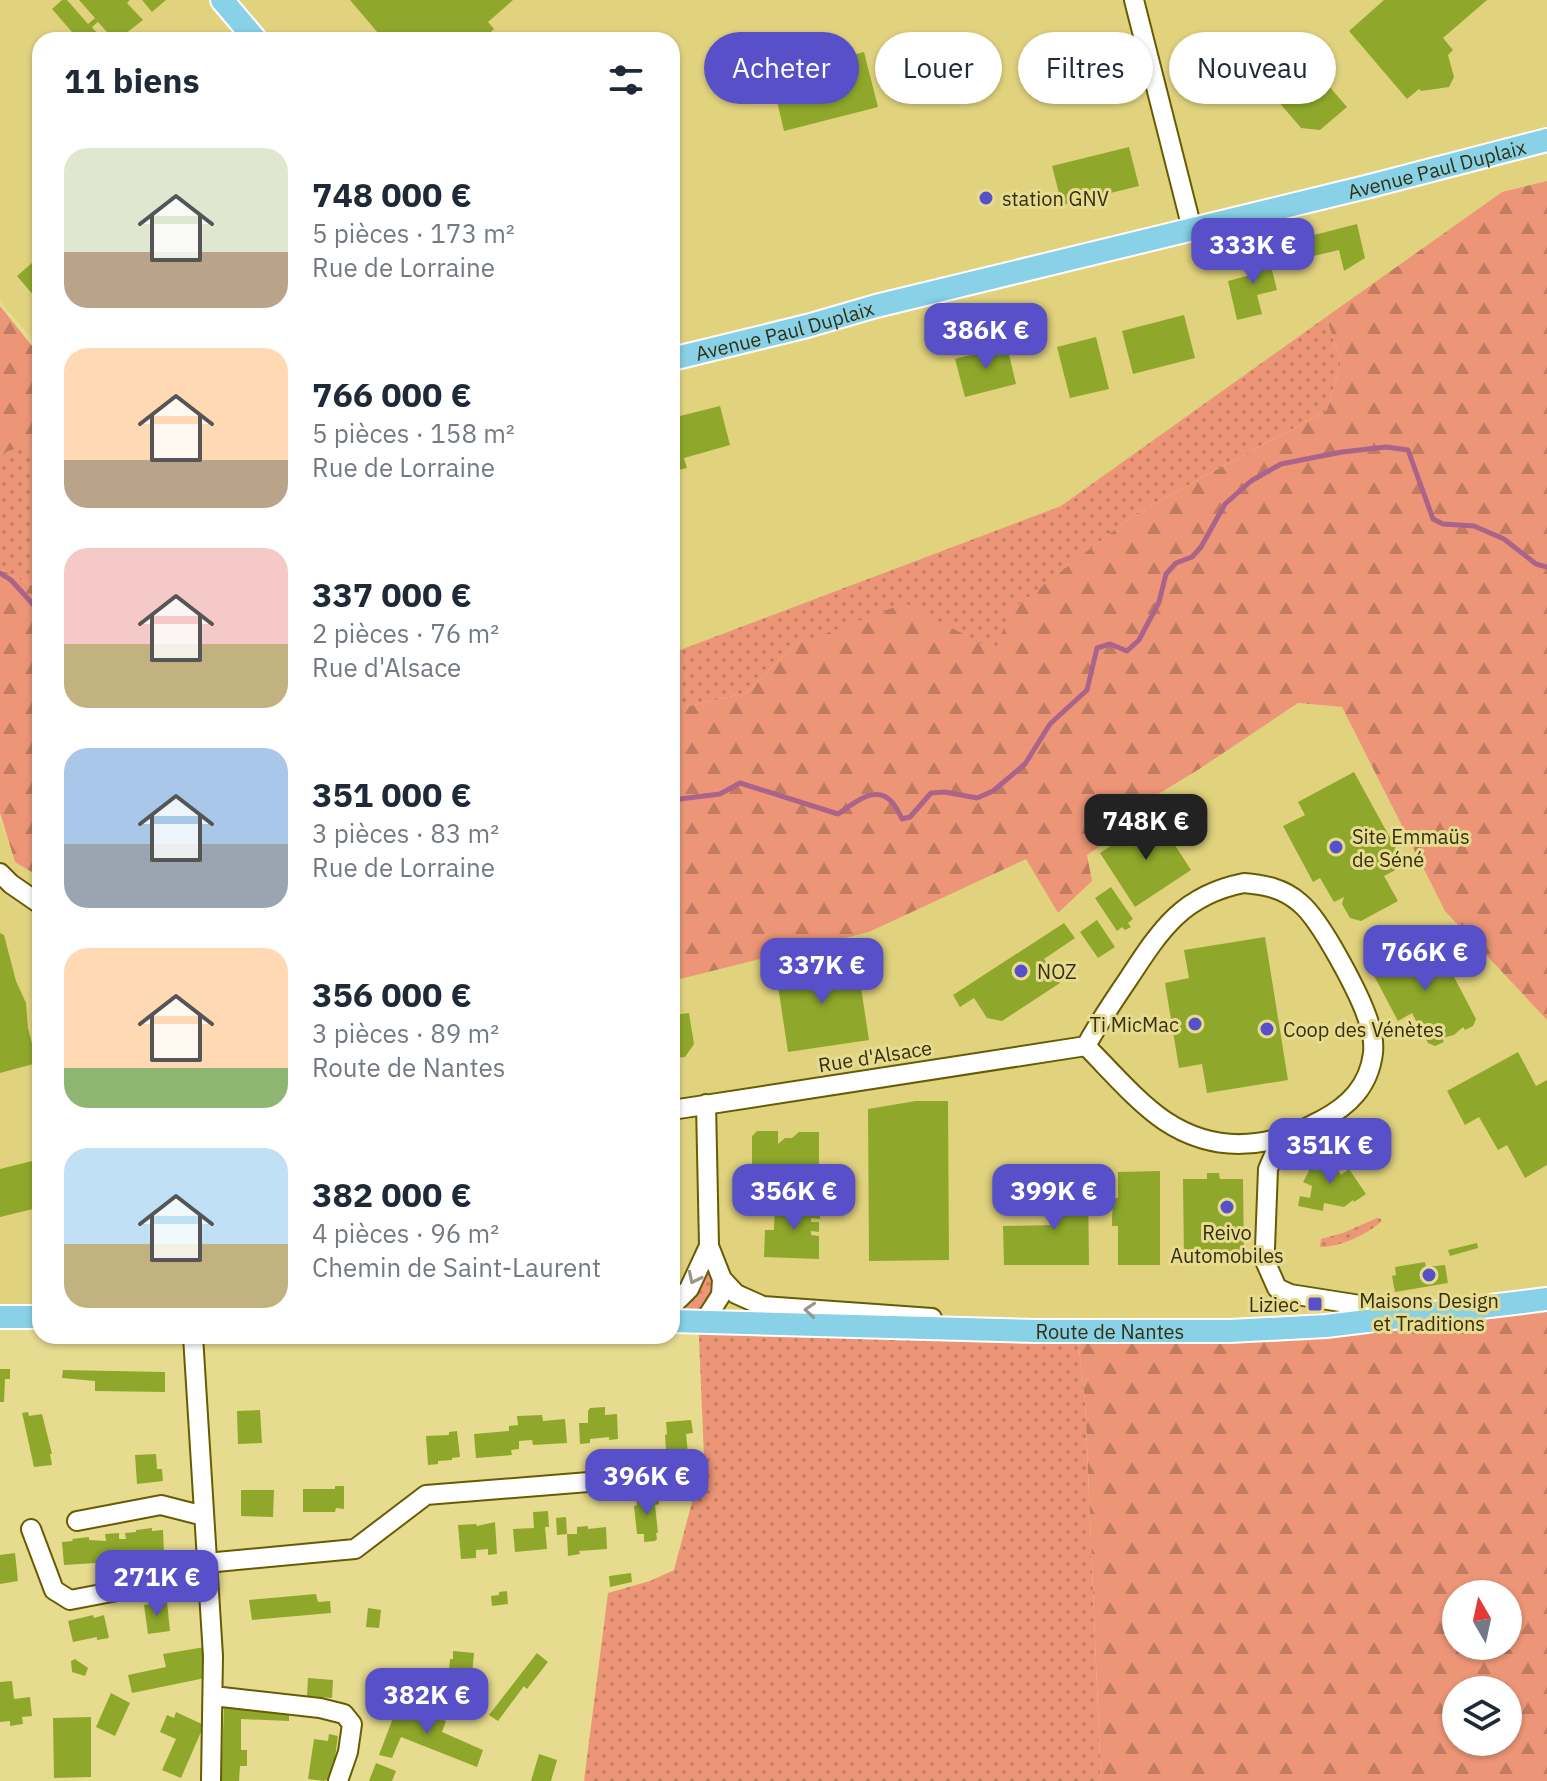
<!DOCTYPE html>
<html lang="fr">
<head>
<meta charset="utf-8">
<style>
	body { margin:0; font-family:"IBM Plex Sans",sans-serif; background:#f2f2f3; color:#1f2937; height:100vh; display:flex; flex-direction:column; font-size:30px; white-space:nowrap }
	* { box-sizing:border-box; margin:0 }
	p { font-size:26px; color:#747a83 }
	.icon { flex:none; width:44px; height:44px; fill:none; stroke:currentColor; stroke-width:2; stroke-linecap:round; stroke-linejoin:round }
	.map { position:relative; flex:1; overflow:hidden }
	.panel { position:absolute; left:32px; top:32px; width:648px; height:1312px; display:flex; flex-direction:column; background:#fff; border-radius:24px; box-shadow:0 2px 6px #0004 }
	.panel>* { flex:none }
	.guide { position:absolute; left:704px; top:32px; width:722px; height:72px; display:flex; gap:16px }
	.needle { width:52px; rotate:351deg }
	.tools { position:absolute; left:1442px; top:1580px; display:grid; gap:16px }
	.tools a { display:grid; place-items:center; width:80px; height:80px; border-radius:50%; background:#fff; box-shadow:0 2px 6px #0004; font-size:40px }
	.price { position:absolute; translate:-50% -68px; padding:0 18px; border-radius:16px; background:#5750c8; color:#fff; font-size:26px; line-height:52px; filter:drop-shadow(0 2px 4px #0008) }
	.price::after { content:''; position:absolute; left:50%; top:48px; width:24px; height:18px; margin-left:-12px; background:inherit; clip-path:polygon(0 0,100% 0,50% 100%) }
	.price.on { background:#222; color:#fff }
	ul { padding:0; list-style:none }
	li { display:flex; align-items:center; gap:24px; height:200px; padding:0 32px }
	li span { display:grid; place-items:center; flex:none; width:224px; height:160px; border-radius:24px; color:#555 }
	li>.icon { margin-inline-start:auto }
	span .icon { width:96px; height:96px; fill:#fffc; stroke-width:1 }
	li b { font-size:34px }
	h2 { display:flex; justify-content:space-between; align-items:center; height:96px; padding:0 32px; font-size:34px }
	.tag { padding:0 28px; border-radius:36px; background:#fff; box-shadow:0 2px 6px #0004; font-size:28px; line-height:72px }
	.tag.on { background:#5750c8; color:#fff }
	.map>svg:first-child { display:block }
	.built { fill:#e1d37e }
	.grass { fill:url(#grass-dots) }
	.forest { fill:url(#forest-firs); fill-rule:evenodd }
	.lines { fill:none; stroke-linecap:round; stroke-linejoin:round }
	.stream { stroke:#ab638a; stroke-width:5 }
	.building { fill:#8fa82b }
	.minor-casing { stroke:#685c02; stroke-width:22 }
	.major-casing { stroke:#fff; stroke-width:26 }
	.minor { stroke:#fff; stroke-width:18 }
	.major { stroke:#88d1e6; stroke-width:22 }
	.oneway { stroke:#9a9787 }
	.poi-dot { fill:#5750c8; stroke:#e7db8f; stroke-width:3 }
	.labels { text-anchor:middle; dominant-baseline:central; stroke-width:6; stroke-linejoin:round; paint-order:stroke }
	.street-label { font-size:20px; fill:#342f0f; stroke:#e7db8f }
	.poi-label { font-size:20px; fill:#342f0f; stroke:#e7db8f; text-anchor:start }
</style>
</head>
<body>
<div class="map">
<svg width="1547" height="1781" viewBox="0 0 1547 1781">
	<defs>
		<pattern id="grass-dots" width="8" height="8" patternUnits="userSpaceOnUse" patternTransform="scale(2)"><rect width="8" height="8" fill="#ed9677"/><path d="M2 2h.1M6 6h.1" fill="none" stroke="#c17b60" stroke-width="1.8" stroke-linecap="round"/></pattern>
		<pattern id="forest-firs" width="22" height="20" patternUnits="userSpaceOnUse" patternTransform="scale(2)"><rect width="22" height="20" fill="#ed9677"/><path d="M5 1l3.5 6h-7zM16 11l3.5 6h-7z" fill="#c17b60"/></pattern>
	</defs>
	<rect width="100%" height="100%" fill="#e7db8f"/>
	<path class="built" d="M0 0H1547V181L1502 192 1061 506 672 653V40H40V348L0 301Z
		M1298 703 1342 707 1445 911 1547 1020V1307L1078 1340 746 1336 698 1314 672 1313V979L869 932 1027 858 1058 913 1087 855 1144 815 1142 804 1201 768Z
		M0 819 15 862 40 877V1304H0Z"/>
	<path class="grass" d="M1326 317 1341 362 1327 410 1135 514 1011 611 995 652 793 646 746 693 672 710V653L1061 506Z
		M26 444 40 473V590L0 569V454Z
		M1377 1218 1381 1219V1222C1365 1235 1341 1247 1320 1247L1321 1239 1343 1233Z
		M709 1261 717 1293 705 1309 690 1310 685 1307 686 1304C701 1292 704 1278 709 1261Z
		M698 1314 746 1336 1078 1340 1085 1400 1101 1781H584L608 1593 650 1581 674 1570 704 1457Z"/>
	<path class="forest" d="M1547 181V1020L1445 911 1342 707 1298 703 1201 768 1142 804 1145 815 1087 855 1092 881 1058 913 1026 859 869 932 672 981V710L746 693 793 646 905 603 995 651 1010 611 1135 514 1327 410 1341 362 1326 317 1502 192Z
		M0 306 40 356V473L26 445 0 454Z
		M0 569 40 590V877L15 862 0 813Z
		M1547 1307V1781H1101L1085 1400 1078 1340ZM1456 1594H1508V1646H1456ZM1456 1690H1508V1742H1456Z"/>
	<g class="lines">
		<path class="stream" d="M0 573 11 580 40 612
			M672 800 720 794 740 783 838 814C853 804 875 784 891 801 896 806 899 813 902 819L910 817 931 793 945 792 977 798 993 791 1025 764 1050 724 1087 690 1097 648 1110 644 1127 651 1139 640 1159 602 1166 574 1176 563 1192 557 1201 547 1225 504 1251 481 1281 464 1342 452 1386 447 1408 450 1433 519 1443 524 1474 526 1504 539 1536 564 1547 567"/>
	</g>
	<path class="building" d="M62 0H67L88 24 95 18 79 0H130L127 3 143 20 125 34 129 38 127 40H114L98 22 92 27 98 34 90 40H79L52 9Z
		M142 0H166L152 12Z
		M350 0H513L488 22 494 29 482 40H384Z
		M1384 0H1487L1443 38 1453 50 1448 55 1454 77 1449 87 1421 91 1419 89 1407 99 1349 31Z
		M864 52 878 107 784 131 776 97 804 90 798 69Z
		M1303 56 1347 107 1320 130 1301 128 1266 87Z
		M1129 147 1139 186 1062 205 1052 166Z
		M1357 224 1365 258 1344 271 1339 250 1288 262 1283 243Z
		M1267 250 1277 290 1257 295 1262 314 1237 320 1228 281 1251 275 1247 255Z
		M40 256V303L17 276Z
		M1184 315 1195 358 1133 374 1122 331Z
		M1096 337 1109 389 1070 398 1057 347Z
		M1007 346 1016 384 965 397 955 359Z
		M720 406 730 445 684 458 687 468 674 471 672 465V418Z
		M1354 772 1405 865 1384 876 1398 901 1361 921 1350 918 1342 904 1344 897 1334 902 1320 878 1313 882 1283 826 1305 815 1298 802Z
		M1156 816 1191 870 1135 907 1100 853Z
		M1111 887 1133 919 1128 923 1131 927 1125 930 1122 927 1117 931 1095 898Z
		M1097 920 1115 947 1098 958 1080 932Z
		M1064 923 1075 938 1044 959 1060 983 1002 1021 987 1018 974 998 960 1007 953 995Z
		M0 933 4 935 16 981 26 1003 28 1028 37 1063 0 1073Z
		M1265 937 1288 1080 1207 1093 1202 1064 1179 1068 1165 983 1189 978 1184 950Z
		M1429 941 1436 955 1441 952 1476 1019 1473 1026 1465 1030 1463 1027 1454 1035 1442 1038 1444 1042 1435 1046 1428 1043 1412 1013 1398 1021 1371 970Z
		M857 961 869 1040 788 1052 776 973Z
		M689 1013 694 1044 685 1057 672 1058V1015Z
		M1518 1052 1536 1086 1547 1080V1165L1525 1178 1507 1145 1498 1150 1479 1117 1465 1125 1447 1091Z
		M916 1101H948L949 1260 869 1261 868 1109Z
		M757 1131H778V1144L785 1138H792L799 1132H819V1171H752V1136Z
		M1320 1154 1325 1162 1330 1159 1341 1175 1349 1169 1366 1194 1354 1202 1353 1200 1344 1207 1324 1203 1323 1211 1298 1206 1300 1196 1310 1198 1312 1186 1303 1182 1309 1171 1307 1168 1310 1166 1307 1162Z
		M40 1159V1191L33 1209 0 1217V1169Z
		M1160 1171V1265H1118V1226H1112V1219L1113 1198H1118V1172Z
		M1207 1173H1219L1220 1179H1243L1244 1259 1184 1260 1183 1179H1207Z
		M1056 1180H1088L1089 1265H1004L1003 1226 1057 1225Z
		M775 1201 812 1203V1205H820V1219L811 1218V1222H819V1232L811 1231V1235L819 1236V1259L764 1257 765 1230H774Z
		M1477 1243 1478 1248 1450 1256 1448 1250Z
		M1425 1262 1426 1267 1445 1265 1448 1283 1395 1292 1392 1276 1396 1275 1395 1267Z
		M0 1369H10V1379H5L4 1402H0Z
		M63 1370 165 1372V1392L95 1391V1381L62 1378Z
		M605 1407V1415L617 1414 618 1439 609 1440V1437L590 1439V1443L580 1444 579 1423H588V1411L590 1408Z
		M260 1410 262 1443 238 1444 237 1411Z
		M28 1412 29 1416 42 1414 52 1454H50L52 1465 34 1467 23 1417 22 1413Z
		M542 1415 543 1421 565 1419 567 1443 533 1445 532 1440 519 1441V1449L511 1450 512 1455 476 1458 474 1434 509 1431V1426L518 1425 517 1416Z
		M691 1420 693 1433 686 1434 689 1463 667 1465 665 1435 667 1434 666 1422Z
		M457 1431 460 1457 452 1458V1460L438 1461V1464L428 1465 426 1436 449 1435V1432Z
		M156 1454 157 1469H162L163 1481 137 1484 135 1455Z
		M335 1486H344V1509L336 1508 335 1512H303V1489H335Z
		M241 1490H274L273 1517 241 1516Z
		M658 1495 659 1504 655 1505 658 1533H656L657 1539 655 1541 644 1542V1534H637L634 1506 637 1505 636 1497Z
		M548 1511 549 1527H545L547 1549 515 1552 513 1529 534 1528 533 1512Z
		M566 1517 567 1534H577V1527L588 1526V1529L606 1527 607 1549 579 1551 580 1554 568 1556 567 1534 557 1535 556 1518Z
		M495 1522 497 1554 488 1555V1549L476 1550V1558L461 1559 458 1525 476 1524 477 1526Z
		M152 1528V1531L163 1530 164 1553 127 1556 128 1561 64 1565 62 1542 73 1541 72 1539 89 1537V1540L106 1541 105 1534 119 1533V1539H126L125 1533 136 1532V1530Z
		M15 1553 18 1581 0 1584V1555Z
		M631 1573 632 1582 610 1587 609 1576Z
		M507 1591 508 1604 492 1606 491 1596 499 1595V1592Z
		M316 1594 318 1602 330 1601 331 1613 252 1620 249 1600Z
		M167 1602 170 1631 148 1634 144 1605Z
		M368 1608 381 1610 379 1628 366 1627Z
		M93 1615 94 1618 104 1615 109 1638 97 1640V1637L73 1642 68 1621Z
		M205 1647V1678L132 1693 128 1675 166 1667 163 1654Z
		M453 1651 474 1653 470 1696 447 1693 450 1659H453Z
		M537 1653 548 1662 527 1689 524 1686 498 1721 489 1715Z
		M75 1659 88 1668 85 1676 72 1672 71 1661Z
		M308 1678 333 1680 332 1698 307 1696Z
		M12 1681 14 1699 30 1697 32 1716 22 1717 23 1724 10 1726V1721L0 1722V1682Z
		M111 1693 130 1703 115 1736 96 1727Z
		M399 1702 446 1721 442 1732 483 1750 477 1767 401 1737 392 1758 379 1755Z
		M224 1707 289 1710V1721L241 1719V1750H247V1766H240L239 1781H221Z
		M176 1712 204 1725 181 1778 162 1770 176 1739 160 1732 167 1715 174 1718Z
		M91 1717V1777L54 1778 53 1718Z
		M329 1734 338 1736 332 1778 324 1781 308 1779 314 1739 328 1741Z
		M539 1754 557 1760 551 1781H531Z
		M376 1763 396 1771 392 1781H369Z"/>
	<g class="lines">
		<g class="minor-casing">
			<path id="minor" d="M1134 0 1192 229
				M0 873 11 884 40 904
				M1244 883C1265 885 1283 888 1300 903 1321 920 1361 996 1369 1023 1372 1032 1374 1043 1373 1053 1369 1086 1349 1106 1320 1121 1269 1149 1215 1154 1165 1121 1137 1102 1110 1070 1086 1046 1099 1022 1114 1000 1129 978 1161 929 1183 895 1244 883Z
				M706 1104 709 1246 722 1279 736 1294 763 1306 932 1318
				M672 1110 1086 1046
				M1281 1139 1268 1169 1265 1248V1261L1277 1288 1290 1294 1360 1305 1413 1309
				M672 1306 689 1289 709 1246
				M703 1323 721 1295 722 1279
				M193 1336 213 1656 211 1781
				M77 1521 161 1505 204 1516
				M31 1529 54 1590 70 1600 206 1574
				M206 1563 355 1549 426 1495 626 1479
				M213 1696 320 1708 344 1714 352 1724 348 1752 338 1781"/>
		</g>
		<g class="major-casing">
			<g id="major">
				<path d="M222 0 256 40"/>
				<path id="s1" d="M672 359 807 326 876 306 1366 187 1547 140"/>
				<path d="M0 1317H40"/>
				<path id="s2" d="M672 1321 1036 1331H1230L1326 1326 1547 1299"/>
			</g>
		</g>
		<use href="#minor" class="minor"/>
		<use href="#major" class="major"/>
	</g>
	<defs><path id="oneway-chevron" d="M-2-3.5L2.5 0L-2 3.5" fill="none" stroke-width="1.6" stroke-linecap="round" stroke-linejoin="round" transform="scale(2)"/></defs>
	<g class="oneway">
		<use href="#oneway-chevron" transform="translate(694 1278) rotate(116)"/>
		<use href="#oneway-chevron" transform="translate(810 1310) rotate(-176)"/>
	</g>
	<g class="poi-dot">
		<circle cx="986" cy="198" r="8"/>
		<circle cx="1336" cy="847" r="8"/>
		<circle cx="1021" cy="971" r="8"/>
		<circle cx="1195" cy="1024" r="8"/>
		<circle cx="1267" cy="1029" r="8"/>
		<circle cx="1227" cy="1207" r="8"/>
		<circle cx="1429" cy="1275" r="8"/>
		<rect x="1307" y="1296" width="16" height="16" rx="4"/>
	</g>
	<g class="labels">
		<g class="street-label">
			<text stroke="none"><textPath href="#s1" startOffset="788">Avenue Paul Duplaix</textPath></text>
			<text stroke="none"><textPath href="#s1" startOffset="116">Avenue Paul Duplaix</textPath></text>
			<text transform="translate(875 1056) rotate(-9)">Rue d'Alsace</text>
			<text stroke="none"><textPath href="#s2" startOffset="438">Route de Nantes</textPath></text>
		</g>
		<g class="poi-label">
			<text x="1002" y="198">station GNV</text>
			<text x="1352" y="836">Site Emmaüs<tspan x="1352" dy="23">de Séné</tspan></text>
			<text x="1037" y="971">NOZ</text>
			<text x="1179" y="1024" text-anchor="end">Ti MicMac</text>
			<text x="1283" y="1029">Coop des Vénètes</text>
			<text x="1227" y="1232" text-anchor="middle">Reivo<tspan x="1227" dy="23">Automobiles</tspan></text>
			<text x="1429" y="1300" text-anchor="middle">Maisons Design<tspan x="1429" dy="23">et Traditions</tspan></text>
			<text x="1299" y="1304" text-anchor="end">Liziec</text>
		</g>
	</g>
</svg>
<div class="tools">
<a><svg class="needle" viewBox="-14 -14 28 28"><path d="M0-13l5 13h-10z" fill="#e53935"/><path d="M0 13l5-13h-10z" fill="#747a83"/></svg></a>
<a><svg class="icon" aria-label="layers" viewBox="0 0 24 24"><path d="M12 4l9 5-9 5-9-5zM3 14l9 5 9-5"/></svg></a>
</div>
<b class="price" style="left:1253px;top:286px">333K €</b>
<b class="price" style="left:986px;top:371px">386K €</b>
<b class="price on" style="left:1146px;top:862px">748K €</b>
<b class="price" style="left:1425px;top:993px">766K €</b>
<b class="price" style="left:822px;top:1006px">337K €</b>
<b class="price" style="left:1330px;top:1186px">351K €</b>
<b class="price" style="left:794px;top:1232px">356K €</b>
<b class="price" style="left:1054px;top:1232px">399K €</b>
<b class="price" style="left:647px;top:1517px">396K €</b>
<b class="price" style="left:157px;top:1618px">271K €</b>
<b class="price" style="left:427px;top:1736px">382K €</b>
<div class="guide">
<a class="tag on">Acheter</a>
<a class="tag">Louer</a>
<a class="tag">Filtres</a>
<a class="tag">Nouveau</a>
</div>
<section class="panel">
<h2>11 biens<svg class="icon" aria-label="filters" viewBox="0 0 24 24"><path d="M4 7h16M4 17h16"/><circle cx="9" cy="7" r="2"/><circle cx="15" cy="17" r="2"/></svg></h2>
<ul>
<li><span style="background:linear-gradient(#dfe7d0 65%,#b9a48a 0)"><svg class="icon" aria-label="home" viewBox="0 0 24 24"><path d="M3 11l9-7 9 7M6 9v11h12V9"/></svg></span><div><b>748 000 €</b><p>5 pièces · 173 m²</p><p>Rue de Lorraine</p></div></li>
<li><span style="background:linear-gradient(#ffd9b3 70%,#b9a48a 0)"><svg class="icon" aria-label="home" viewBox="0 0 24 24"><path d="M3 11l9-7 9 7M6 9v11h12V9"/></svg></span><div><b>766 000 €</b><p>5 pièces · 158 m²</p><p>Rue de Lorraine</p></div></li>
<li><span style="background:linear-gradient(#f6c9c9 60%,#c2b280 0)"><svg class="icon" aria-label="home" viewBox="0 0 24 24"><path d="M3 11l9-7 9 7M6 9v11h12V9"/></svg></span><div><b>337 000 €</b><p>2 pièces · 76 m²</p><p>Rue d'Alsace</p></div></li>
<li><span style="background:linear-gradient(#a9c7e8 60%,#9aa5b1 0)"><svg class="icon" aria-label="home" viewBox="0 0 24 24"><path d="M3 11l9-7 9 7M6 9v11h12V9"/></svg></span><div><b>351 000 €</b><p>3 pièces · 83 m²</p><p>Rue de Lorraine</p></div></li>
<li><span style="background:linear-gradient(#ffd9b3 75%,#8fb573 0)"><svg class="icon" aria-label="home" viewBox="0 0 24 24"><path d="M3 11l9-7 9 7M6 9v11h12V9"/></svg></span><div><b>356 000 €</b><p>3 pièces · 89 m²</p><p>Route de Nantes</p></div></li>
<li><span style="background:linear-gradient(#bfe0f5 60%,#c2b280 0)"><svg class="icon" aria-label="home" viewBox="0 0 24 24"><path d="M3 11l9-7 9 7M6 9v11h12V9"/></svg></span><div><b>382 000 €</b><p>4 pièces · 96 m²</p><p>Chemin de Saint-Laurent</p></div></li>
</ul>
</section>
</div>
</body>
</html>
